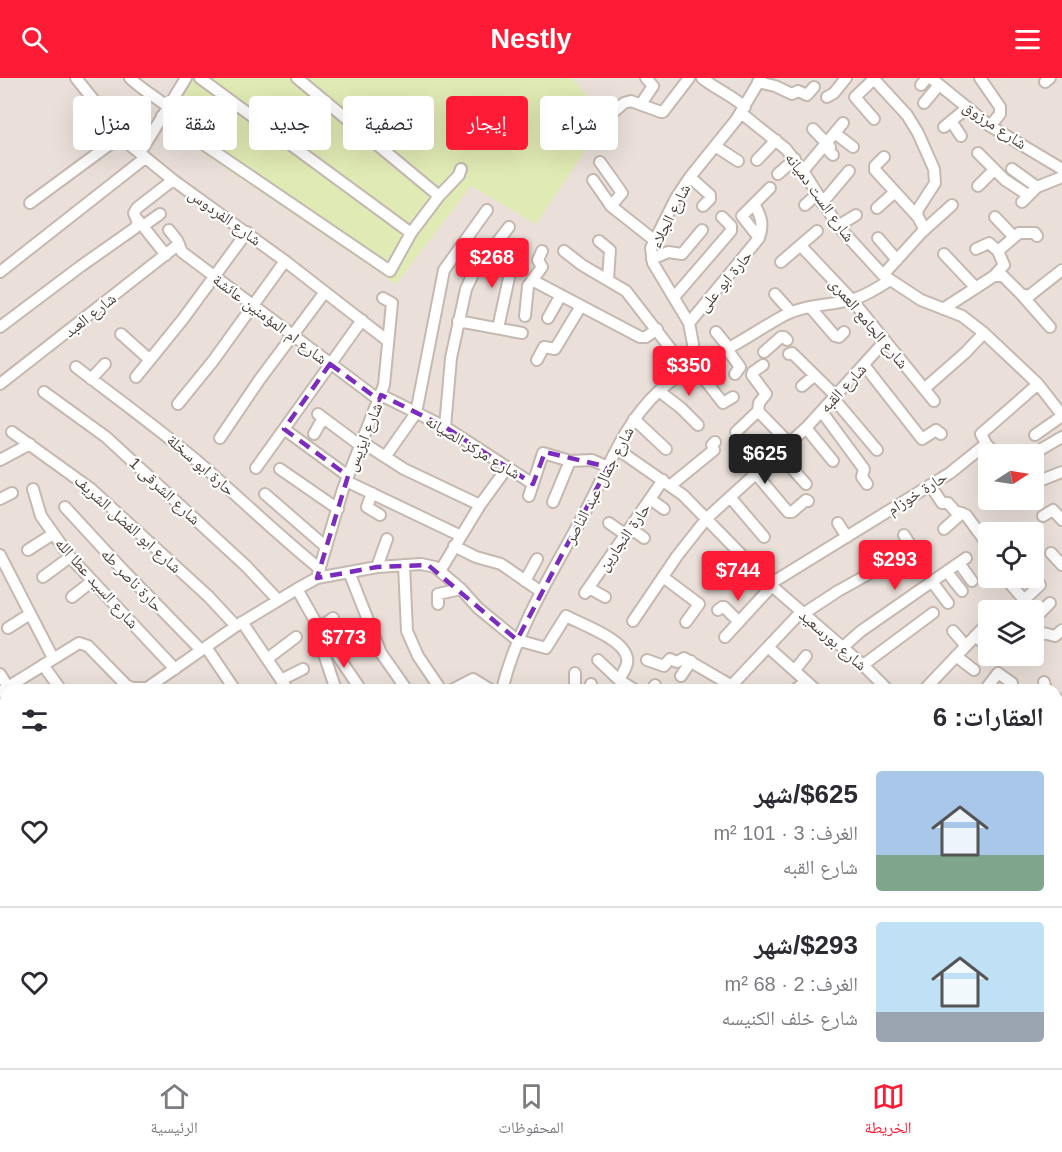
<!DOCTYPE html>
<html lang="ar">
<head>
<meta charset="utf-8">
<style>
	body { margin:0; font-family:Helvetica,"Noto Naskh Arabic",sans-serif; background:#f7f7f7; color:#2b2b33; direction:rtl; height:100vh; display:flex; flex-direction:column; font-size:22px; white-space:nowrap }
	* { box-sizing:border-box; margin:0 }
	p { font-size:20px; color:#7c7c81 }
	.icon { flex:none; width:33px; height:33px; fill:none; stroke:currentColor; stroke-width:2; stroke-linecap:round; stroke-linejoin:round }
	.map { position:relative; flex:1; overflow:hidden; direction:ltr }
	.side { position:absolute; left:0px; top:606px; width:1062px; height:384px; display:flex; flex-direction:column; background:#fff; border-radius:18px 18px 0 0; box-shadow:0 6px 24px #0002; direction:rtl }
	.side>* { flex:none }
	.hud { position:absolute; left:18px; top:18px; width:600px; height:54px; direction:rtl; display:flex; gap:12px }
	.needle { width:39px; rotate:78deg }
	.tools { position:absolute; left:978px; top:366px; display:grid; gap:12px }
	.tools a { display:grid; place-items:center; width:66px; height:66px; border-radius:6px; background:#fff; box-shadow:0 6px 24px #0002; font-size:30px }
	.price { position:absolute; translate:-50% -51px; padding:0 14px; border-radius:6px; background:#fd1b35; color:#fff; font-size:20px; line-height:39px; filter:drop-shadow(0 2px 3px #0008) }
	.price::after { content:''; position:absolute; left:50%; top:36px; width:18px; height:14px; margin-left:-9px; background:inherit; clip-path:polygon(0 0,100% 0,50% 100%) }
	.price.on { background:#222; color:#fff }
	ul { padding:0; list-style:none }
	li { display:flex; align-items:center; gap:18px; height:150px; padding:0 18px }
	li+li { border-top:2px solid #e1e1e2 }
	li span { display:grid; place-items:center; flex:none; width:168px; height:120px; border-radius:6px; color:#555 }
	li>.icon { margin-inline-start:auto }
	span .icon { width:72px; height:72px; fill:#fffc; stroke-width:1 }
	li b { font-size:26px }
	h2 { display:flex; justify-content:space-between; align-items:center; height:72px; padding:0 18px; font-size:26px }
	.chip { padding:0 21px; border-radius:6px; background:#fff; box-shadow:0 6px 24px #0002; font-size:21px; line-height:54px }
	.chip.on { background:#fd1b35; color:#fff }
	header { display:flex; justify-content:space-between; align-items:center; height:78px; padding:0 18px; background:#fd1b35; color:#fff; font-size:27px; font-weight:600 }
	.tabs { display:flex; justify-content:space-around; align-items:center; height:84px; border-top:2px solid #e1e1e2; background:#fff; font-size:16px; color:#7c7c81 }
	.tabs a { display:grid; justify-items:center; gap:3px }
	.tabs .on { color:#fd1b35 }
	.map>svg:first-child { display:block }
	.residential { fill:#eae0d9; fill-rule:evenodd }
	.green { fill:#e0eab4 }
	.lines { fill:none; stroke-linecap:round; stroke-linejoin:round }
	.minor-casing { stroke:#c5b8b0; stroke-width:14 }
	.minor { stroke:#fff; stroke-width:10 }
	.marked { fill:none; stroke:#7b2cbf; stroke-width:4.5; stroke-dasharray:12 8; stroke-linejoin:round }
	.labels { text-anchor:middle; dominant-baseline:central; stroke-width:4.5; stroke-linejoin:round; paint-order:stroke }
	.street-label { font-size:16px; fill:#4b3f39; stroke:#fff }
</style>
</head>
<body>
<header><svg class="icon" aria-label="menu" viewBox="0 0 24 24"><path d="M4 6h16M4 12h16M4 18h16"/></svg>Nestly<svg class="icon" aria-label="search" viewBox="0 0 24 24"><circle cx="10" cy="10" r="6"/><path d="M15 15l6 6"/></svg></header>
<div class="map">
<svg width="1062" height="990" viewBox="0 0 1062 990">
	<rect width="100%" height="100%" fill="#f6f0eb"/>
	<path class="residential" d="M0 0H1062V990H0ZM988 376H1034V422H988ZM988 454H1034V500H988ZM988 532H1034V578H988ZM6 612H1056V984H6Z"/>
	<path class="green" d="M192 0H571L607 40 536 146 471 108 396 206 160 46Z"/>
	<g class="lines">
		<g class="minor-casing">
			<path id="minor" d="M76 0 130 67 173 102 285 183 388 263
				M130 0C142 12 155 18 168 29
				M200 0 411 155
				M297 0 439 118
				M702 0C716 11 731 17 745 29
				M873 0 907 37 918 55 934 91 935 105 917 133 918 139 924 150 922 154 883 197
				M931 0 990 48 1062 91
				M980 0 1000 29V36L990 48
				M758 4 775 8 792 16 798 13 807 17 814 9
				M1045 4 1050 0
				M921 7 927 0
				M827 19 834 15 846 0
				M924 25 939 7
				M641 26 653 8 646 0
				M741 35 786 71 803 93 838 148 883 197 921 222 962 238 984 255 1038 306 1062 337
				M610 37 624 25 631 23 661 34H663L689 0
				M162 38 390 193 411 155 439 118 459 97 461 91
				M874 41 855 19 875 0
				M951 43 961 58
				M944 49 967 30
				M813 51 830 69 829 73 833 77
				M836 56 853 69
				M715 68 738 83
				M140 75 186 0
				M978 75 1005 102 1028 117
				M884 79 875 88V92L918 139
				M757 82 776 62
				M600 84 622 115 611 128
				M1012 91 1037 109
				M803 93 843 45
				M778 96 795 81
				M690 99 710 117V121L703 128
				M593 102 611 128 654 162
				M978 108 994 92
				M1022 124 1037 109 1062 99
				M30 125 121 58
				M822 125 849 93
				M805 127 816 117
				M877 130 895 114
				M995 139 1014 159
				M138 142 166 177
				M143 148 160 136
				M838 148 856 137
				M169 152 177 162 182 174 379 322
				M922 154 952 127
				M759 160 742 138 770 110
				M878 160 897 182
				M599 163 610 172 608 201
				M801 168 852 222 934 323
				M976 171 989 165 998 173
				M564 173 582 187 626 213 687 292
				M944 176 976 210
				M652 181 668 174 682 176 702 152
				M781 184 817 153
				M0 194 145 80
				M994 198 1004 187 998 173 1019 155H1035L1037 158
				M532 202 640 259H646L657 251
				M775 216 791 234
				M1021 216 1050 249
				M675 218 731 153V148L722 139
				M810 229 835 258 839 259 844 254
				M943 231 994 198H1003L1021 216 1029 218 1062 192
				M525 238 528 208 542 189 538 182 542 173
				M548 240 561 217
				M458 243 522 255
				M689 245 759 160C764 146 761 138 754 126
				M0 249 81 188 135 150 138 145 134 135 137 130 173 102
				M498 250 510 195 516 181
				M716 254 729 270
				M121 256 150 282
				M727 271 740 289 735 296
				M764 274 781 259H784L787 262
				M789 276 792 275 836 318
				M537 282 544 269 555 271 581 228
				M864 287 922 361 936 352 941 356
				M76 289C119 322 162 353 203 388 242 422 279 458 320 491
				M136 299 183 241 247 154
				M91 301 105 286
				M0 306 179 166
				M802 308 814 298
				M924 311 965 275 984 255
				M659 313 681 330 698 347
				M44 314 106 359 246 488 278 522
				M381 317 445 349 533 406
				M733 319 723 325 694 288 693 266 689 245 653 185 651 170 676 120 690 99 736 42 761 0
				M834 321 877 372
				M178 326 213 283 285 183
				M758 333 790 366
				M822 334 864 391 862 399 867 406
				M318 336 361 368
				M634 341 666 371
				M445 349 451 280 466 211 474 194 509 149
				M806 350 833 383
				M284 351 348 398
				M12 354 91 411 208 518 236 548
				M736 354 758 333 759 325 766 316 752 297 753 294 763 287
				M314 356 323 340
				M1035 357 1062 338
				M220 360 260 301 325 214
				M362 364 404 391 480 427
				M986 366 996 376
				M617 371 683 417 772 508 863 587 888 612
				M779 376 806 406
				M1033 376 1062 359
				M385 379 416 335 444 192 487 132
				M0 382 30 366
				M256 390 362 242
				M280 391 338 431
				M756 396 788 434H792L806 422 808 423
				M346 403 461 458
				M1034 405 1062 394
				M671 407 714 372 712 367 715 364
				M930 407 942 425H948L955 433 966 437 985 463 988 464
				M33 411 41 438 70 479 175 591
				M372 415 367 429 380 437
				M265 416 326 469
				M529 418 543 375 570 383 592 382 608 389
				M730 419 764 459
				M0 421 12 415
				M650 421 664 431
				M553 424 570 383
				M65 429 122 491 201 572
				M1043 438 1053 432 1062 442
				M609 445 626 457
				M838 445 847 459
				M630 450 644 460
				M944 451 962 435
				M1014 454 1016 453
				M454 468 476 479 501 486 540 513
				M28 472 53 456
				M1051 475 1062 487
				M0 477 53 580
				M959 485 972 503
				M404 487 407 553 418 578 441 612
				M377 489 387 461
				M440 493 480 427 507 390
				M349 494 381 575 407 612
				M947 494 962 513
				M318 496 343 411 384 307 392 225 383 220
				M43 499 70 479
				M663 499 699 526 686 544
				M1005 500 1033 532
				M729 501 747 484
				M525 503 537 481
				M933 505 948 525
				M770 506 950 395 986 366 981 356 1038 306
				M589 510 605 519
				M297 511 319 550 361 612
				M585 515 663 402
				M72 519 91 504
				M1024 522 1040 507 1036 501
				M438 526V516L461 511
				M718 532 722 529H724L739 544
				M1016 532 1026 525
				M1034 533 1036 535H1040L1050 525
				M803 536 838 513 910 473 911 468 904 457
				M633 543 677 478 707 440 806 350 885 263
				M242 544 288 612
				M8 550 30 536
				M319 550 333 540
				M953 553 966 568
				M975 558 988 569
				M725 559 772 508
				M1034 563 1043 555 1055 558 1062 552
				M206 569 235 612
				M768 569 816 612
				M843 569 861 553 966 480
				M956 578 974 592
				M1031 578 1032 579
				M325 579 336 612
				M267 581 296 559
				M598 582 619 602 635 612
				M647 582 664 588 670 581 677 584 684 580 739 612
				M43 587 61 612
				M863 587 933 535
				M795 592 806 578
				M575 595V612
				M0 596 8 609
				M681 598 691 583
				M281 602 303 591
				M1044 604 1046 612
				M732 607 801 534
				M452 612 473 601 491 612
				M502 612C518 546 555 491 586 432 608 391 624 345 659 313 680 294 705 284 729 270 747 260 765 248 783 238 805 226 830 228 854 221 867 217 878 210 890 202
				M589 612 591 606
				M652 612 655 607
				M795 612 806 603
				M924 612 984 549 988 547
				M985 612 998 595 1012 605
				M0 614 79 565 88 568 126 607 132 610H147L236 548 297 511 317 500 377 489 421 486 435 489 461 511 478 530 517 562 546 570 566 538C583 547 624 561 627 580 629 587 622 596 619 602
				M1056 620 1062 626
				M0 627 6 636
				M1056 655 1062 657
				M1056 706 1062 711
				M0 707 6 702
				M0 760 6 768
				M1056 762 1062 767
				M1061 781 1062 780
				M0 810 6 806
				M1056 829 1062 826
				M0 846 6 843
				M0 899 6 895
				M0 951 6 947
				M159 984 163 990
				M284 984 289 990
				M701 984 704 990
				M831 984 834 990
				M914 984 915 990
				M935 984 939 990
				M31 990 40 984
				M96 990 105 984
				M181 990 188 984
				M340 990 347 984
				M449 990 454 984
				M571 990 579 984
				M725 990 732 987 741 990
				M863 990 869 984"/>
		</g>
		<use href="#minor" class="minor"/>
	</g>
	<path class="marked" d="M330 286 379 322 381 317 445 349 533 406 545 374 608 389 517 562 428 487 377 489 317 500 348 398 284 351Z"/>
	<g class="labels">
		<g class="street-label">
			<text transform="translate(995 47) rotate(34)">شارع مرزوق</text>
			<text transform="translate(820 119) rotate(54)">شارع الست دميانه</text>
			<text transform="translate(670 138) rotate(-63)">شارع الجلاء</text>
			<text transform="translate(225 139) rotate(36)">شارع الفردوس</text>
			<text transform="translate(725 203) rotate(-50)">حارة ابو على</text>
			<text transform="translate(90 237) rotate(-38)">شارع العبد</text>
			<text transform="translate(270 241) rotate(37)">شارع ام المؤمنين عائشة</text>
			<text transform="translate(869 245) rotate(50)">شارع الجامع العمرى</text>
			<text transform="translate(843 310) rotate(-47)">شارع القبه</text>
			<text transform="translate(364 359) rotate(-68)">شارع ايزيس</text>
			<text transform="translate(473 369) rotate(31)">شارع مركز الصيانه</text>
			<text transform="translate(201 387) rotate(41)">حارة ابو سخلة</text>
			<text transform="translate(599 407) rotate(-62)">شارع جمال عبد الناصر</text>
			<text transform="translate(165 413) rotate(43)">شارع الشرقى 1</text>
			<text transform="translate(917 415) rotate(-32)">حارة خوزام</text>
			<text transform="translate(128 446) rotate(42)">شارع ابو الفضل الشريف</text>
			<text transform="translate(624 459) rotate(-55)">حارة النجارين</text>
			<text transform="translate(132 502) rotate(46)">حارة ناصر طه</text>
			<text transform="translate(97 505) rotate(48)">شارع السيد عطا الله</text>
			<text transform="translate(833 562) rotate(41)">شارع بورسعيد</text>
		</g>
	</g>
</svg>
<div class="tools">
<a><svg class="needle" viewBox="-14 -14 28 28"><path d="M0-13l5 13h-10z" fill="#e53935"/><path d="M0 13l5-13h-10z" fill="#7c7c81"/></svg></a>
<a><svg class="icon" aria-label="locate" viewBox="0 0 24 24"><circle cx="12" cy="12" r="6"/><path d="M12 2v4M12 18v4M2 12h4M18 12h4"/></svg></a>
<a><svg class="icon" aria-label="layers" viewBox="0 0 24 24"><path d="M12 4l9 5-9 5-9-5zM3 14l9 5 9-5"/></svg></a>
</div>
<b class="price" style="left:492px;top:211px">$268</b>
<b class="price" style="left:689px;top:319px">$350</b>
<b class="price on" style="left:765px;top:407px">$625</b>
<b class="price" style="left:895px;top:513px">$293</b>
<b class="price" style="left:738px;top:524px">$744</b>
<b class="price" style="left:344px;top:591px">$773</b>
<div class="hud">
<a class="chip">شراء</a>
<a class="chip on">إيجار</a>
<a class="chip">تصفية</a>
<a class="chip">جديد</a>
<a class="chip">شقة</a>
<a class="chip">منزل</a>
</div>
<section class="side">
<h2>العقارات: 6<svg class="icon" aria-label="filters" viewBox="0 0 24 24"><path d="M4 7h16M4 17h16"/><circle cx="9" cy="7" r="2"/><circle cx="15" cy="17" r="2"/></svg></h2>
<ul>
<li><span style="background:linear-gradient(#a9c7e8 70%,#7fa58c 0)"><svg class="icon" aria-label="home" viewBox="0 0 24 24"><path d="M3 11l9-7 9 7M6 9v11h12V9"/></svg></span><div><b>$625/شهر</b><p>الغرف: 3 · 101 m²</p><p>شارع القبه</p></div><svg class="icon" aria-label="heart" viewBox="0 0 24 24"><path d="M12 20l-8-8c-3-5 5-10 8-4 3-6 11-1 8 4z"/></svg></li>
<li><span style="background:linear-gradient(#bfe0f5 75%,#9aa5b1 0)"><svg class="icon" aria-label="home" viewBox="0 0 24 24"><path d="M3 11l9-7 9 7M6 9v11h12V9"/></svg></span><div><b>$293/شهر</b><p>الغرف: 2 · 68 m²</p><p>شارع خلف الكنيسه</p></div><svg class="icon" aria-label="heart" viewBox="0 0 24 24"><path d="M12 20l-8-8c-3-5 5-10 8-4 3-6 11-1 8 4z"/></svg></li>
</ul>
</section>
</div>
<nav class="tabs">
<a class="on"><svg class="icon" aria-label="map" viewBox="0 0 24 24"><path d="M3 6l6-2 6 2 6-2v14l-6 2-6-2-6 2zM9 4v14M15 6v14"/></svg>الخريطة</a>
<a><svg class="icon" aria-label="saved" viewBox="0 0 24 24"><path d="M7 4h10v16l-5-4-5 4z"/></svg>المحفوظات</a>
<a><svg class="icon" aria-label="home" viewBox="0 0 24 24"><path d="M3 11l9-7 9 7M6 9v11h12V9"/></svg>الرئيسية</a>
</nav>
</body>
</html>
